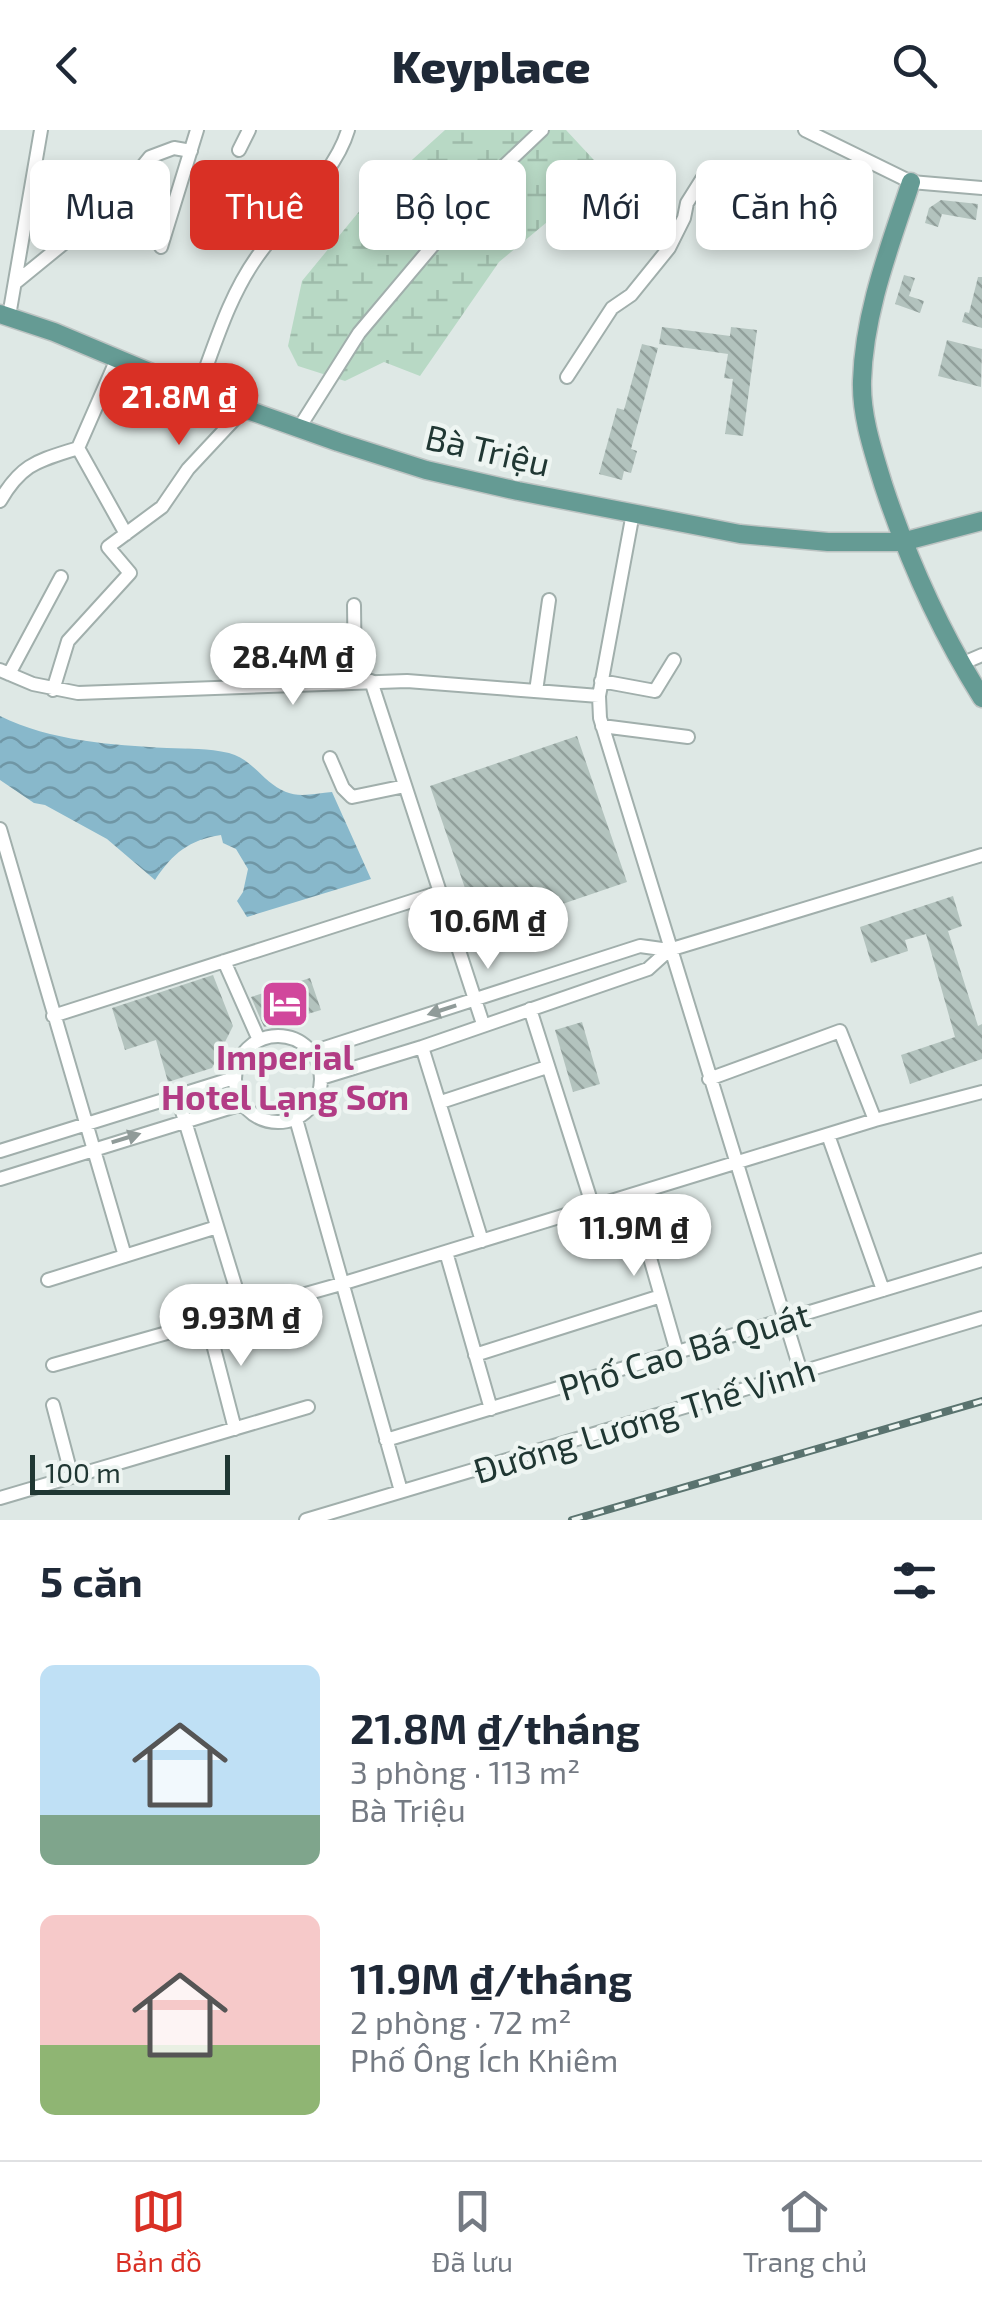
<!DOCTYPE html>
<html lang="vi">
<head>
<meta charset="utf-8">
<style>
	body { margin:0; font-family:"Exo 2",sans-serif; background:#f6f6f7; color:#1f2937; height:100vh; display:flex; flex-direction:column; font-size:38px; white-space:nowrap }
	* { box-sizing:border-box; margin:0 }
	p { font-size:32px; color:#747a83 }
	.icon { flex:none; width:55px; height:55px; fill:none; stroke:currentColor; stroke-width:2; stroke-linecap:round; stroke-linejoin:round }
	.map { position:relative; height:1390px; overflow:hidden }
	.drawer { display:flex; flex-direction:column; background:#fff; flex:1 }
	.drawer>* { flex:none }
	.guide { position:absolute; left:30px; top:30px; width:922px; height:90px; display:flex; gap:20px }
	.scale { position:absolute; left:30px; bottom:25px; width:200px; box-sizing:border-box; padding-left:10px; border:5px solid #203733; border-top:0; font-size:28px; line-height:35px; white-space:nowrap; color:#203733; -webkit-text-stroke:8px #eef5f2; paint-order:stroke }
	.price { position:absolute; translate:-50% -85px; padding:0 22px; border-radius:35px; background:#fff; color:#222; font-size:32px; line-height:65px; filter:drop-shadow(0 2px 5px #0008) }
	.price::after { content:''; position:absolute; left:50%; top:60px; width:30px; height:22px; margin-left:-15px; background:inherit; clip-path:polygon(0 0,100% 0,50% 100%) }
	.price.current { background:#d93025; color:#fff }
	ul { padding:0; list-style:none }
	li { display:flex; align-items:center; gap:30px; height:250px; padding:0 40px }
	li span { display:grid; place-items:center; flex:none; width:280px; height:200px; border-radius:15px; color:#555 }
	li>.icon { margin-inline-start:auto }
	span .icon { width:120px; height:120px; fill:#fffc; stroke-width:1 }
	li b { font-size:42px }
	h2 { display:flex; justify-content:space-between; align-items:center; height:120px; padding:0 40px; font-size:42px }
	.chip { padding:0 35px; border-radius:15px; background:#fff; box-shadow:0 5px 15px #0003; font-size:35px; line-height:90px }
	.chip.current { background:#d93025; color:#fff }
	header { display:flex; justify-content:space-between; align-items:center; height:130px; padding:0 40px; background:#fff; font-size:45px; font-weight:800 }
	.menu { display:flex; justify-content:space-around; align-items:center; height:140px; border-top:2px solid #e0e1e3; background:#fff; font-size:28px; color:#747a83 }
	.menu a { display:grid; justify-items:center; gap:5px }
	.menu .current { color:#d93025 }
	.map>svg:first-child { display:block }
	.wetland { fill:url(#wetland-marsh) }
	.water { fill:url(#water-waves) }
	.building { fill:url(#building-back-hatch) }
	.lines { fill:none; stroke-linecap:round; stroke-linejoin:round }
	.minor-casing { stroke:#a1afac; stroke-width:16 }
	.major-casing { stroke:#bcc3c2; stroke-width:21 }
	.minor { stroke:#fff; stroke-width:12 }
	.major { stroke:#659b94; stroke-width:18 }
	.rail-casing { stroke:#5a736f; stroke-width:8 }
	.rail { stroke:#eef5f2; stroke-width:4; stroke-dasharray:11; stroke-linecap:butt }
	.oneway { fill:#909b99 }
	.labels { text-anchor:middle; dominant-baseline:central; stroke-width:9; stroke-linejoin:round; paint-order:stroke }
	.street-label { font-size:35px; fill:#203733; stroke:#eef5f2 }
	.hotel-label { font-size:35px; font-weight:bold; fill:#b23c85; stroke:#eef5f2 }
</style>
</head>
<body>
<header><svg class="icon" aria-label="back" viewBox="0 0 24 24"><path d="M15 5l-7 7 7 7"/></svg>Keyplace<svg class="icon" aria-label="search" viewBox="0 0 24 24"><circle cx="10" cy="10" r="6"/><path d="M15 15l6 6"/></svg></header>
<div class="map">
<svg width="982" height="1390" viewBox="0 0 982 1390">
	<defs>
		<pattern id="wetland-marsh" width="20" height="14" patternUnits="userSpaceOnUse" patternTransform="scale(2.5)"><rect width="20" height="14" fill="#b8d9c5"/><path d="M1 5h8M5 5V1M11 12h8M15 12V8" fill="none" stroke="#9ebbaa"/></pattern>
		<pattern id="water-waves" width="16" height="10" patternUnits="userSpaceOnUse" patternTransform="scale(2.5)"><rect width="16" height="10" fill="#88b8cb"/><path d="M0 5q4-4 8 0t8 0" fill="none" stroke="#6f96a5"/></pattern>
		<pattern id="building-back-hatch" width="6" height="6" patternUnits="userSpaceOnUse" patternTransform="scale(2.5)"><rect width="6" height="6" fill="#b3c3be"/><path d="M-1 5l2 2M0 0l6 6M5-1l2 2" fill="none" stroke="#919f9b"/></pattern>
	</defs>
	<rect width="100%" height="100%" fill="#dee8e5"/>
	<path class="wetland" d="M445 0H566L606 43 499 132 420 246 384 232 345 251 298 236 288 216 302 151 371 67Z"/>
	<path class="water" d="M0 586C51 611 111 615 167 618 189 619 208 618 229 623 253 629 263 653 286 662 300 668 317 663 332 662L371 749 247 787 237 771 243 762 248 739 236 719 223 713 221 705C189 710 173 723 155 750L107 709 45 675 34 673 0 650Z"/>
	<path class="building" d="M941 70 978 74 976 90 942 84 938 97 925 93 929 78Z
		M904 145 915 148 909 166 924 171 920 183 895 174Z
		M978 147H982V198L962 192 965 182 969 183Z
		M662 197 730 206 731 197 757 200 743 306 725 304 733 249 724 248 728 224 659 214Z
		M947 210 982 219 981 257 938 246Z
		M642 214 658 218 631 319 637 321 631 343 624 341 622 350 599 344 617 278 624 280Z
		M577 606 627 752 480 802 430 656Z
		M953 766 962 796 948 801 978 896 982 894V929L910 954 901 925 955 907 926 804 905 810 908 821 871 833 860 797Z
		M213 845 233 896 212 938 168 952 156 910 125 920 112 878Z
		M310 848 321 880 264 897 251 867Z
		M582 892 600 954 573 962 555 900Z"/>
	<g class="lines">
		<g class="minor-casing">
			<path id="minor" d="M805 0 911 52 982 58
				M239 20 249 0
				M161 117 197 0
				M15 153 112 74 150 27 174 18 191 21
				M9 186 41 0
				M117 229 78 318 126 404
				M567 247 612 178 631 165 669 118 684 88 687 73 704 46
				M197 262C215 215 228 168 257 127 284 88 335 45 348 0
				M299 298 359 203 482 57 542 0
				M0 371C22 333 38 331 78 318
				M633 383 599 566 600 588 801 1242
				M354 475 355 553
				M961 534 982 525
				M0 540 33 554 78 563 407 551 599 566
				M9 544 61 447
				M371 551 483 894
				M601 551 655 561 674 530
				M53 560 68 511 130 443 108 417 162 377 188 339 244 279
				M536 561 549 470
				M602 596 688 607
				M330 628 343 658 352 667 405 656
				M0 699 125 1126
				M224 831 259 910
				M530 879 593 1077
				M53 886 440 762
				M235 949a43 43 0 1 1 86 0a43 43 0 1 1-86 0Z
				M422 917 482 1111
				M312 922 640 816 669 820
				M321 948 422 917 648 839 669 820 982 725
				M709 949 840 901 875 990
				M177 965 243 1181
				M441 972 547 937
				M296 989 401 1361
				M828 1005 883 1160
				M0 1021 234 948
				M0 1049 242 974
				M632 1065 677 1222
				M446 1122 491 1279
				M48 1150 217 1097
				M207 1191 235 1299
				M475 1225 661 1166
				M53 1235 341 1154 875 990 982 962
				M53 1275 72 1347
				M386 1310 982 1130
				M0 1368 308 1277
				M306 1390 982 1188"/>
		</g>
		<g class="major-casing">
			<path id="major" d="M911 52C890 116 864 182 862 251 861 286 873 321 883 354 908 430 940 501 982 568
				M0 184 54 202 197 262 338 312 426 340 518 361 740 404 828 412H902L982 391"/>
		</g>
		<use href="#minor" class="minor"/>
		<use href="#major" class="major"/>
		<g class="rail-casing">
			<path id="rail" d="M572 1390 982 1271"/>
		</g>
		<use href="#rail" class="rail"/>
	</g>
	<defs><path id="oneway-solid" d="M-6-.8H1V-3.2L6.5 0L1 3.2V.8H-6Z" transform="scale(2.5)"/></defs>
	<g class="oneway">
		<use href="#oneway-solid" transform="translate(442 880) rotate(162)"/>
		<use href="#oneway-solid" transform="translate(126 1008) rotate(-17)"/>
	</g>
	<defs>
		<g id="hotel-square" transform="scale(2.5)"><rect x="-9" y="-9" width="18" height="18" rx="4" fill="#d1479c" stroke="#eef5f2"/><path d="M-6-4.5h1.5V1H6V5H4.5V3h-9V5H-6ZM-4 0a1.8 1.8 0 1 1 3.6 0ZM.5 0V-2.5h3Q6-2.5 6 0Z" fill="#fff"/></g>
	</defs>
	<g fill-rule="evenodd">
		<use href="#hotel-square" x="285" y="874"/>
	</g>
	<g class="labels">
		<g class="street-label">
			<text transform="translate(488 319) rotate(13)">Bà Triệu</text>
			<text transform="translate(684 1220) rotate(-17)">Phố Cao Bá Quát</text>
			<text transform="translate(644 1289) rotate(-17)">Đường Lương Thế Vinh</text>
		</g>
		<g class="hotel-label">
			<text x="285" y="926">Imperial<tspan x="285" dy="40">Hotel Lạng Sơn</tspan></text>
		</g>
	</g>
</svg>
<div class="scale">100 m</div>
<b class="price current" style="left:179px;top:318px">21.8M ₫</b>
<b class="price" style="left:293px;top:578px">28.4M ₫</b>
<b class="price" style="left:488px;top:842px">10.6M ₫</b>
<b class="price" style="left:634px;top:1149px">11.9M ₫</b>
<b class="price" style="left:241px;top:1239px">9.93M ₫</b>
<div class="guide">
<a class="chip">Mua</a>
<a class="chip current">Thuê</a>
<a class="chip">Bộ lọc</a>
<a class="chip">Mới</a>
<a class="chip">Căn hộ</a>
</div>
</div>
<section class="drawer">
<h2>5 căn<svg class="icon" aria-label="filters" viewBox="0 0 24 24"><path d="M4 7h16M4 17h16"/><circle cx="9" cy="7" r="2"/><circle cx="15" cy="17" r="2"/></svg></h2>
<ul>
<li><span style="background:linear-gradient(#bfe0f5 75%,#7fa58c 0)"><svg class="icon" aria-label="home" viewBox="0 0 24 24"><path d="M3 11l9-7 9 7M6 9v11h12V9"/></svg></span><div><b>21.8M ₫/tháng</b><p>3 phòng · 113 m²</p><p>Bà Triệu</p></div></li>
<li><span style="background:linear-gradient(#f6c9c9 65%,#8fb573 0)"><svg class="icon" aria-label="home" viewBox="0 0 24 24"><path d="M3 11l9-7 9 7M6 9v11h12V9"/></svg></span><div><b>11.9M ₫/tháng</b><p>2 phòng · 72 m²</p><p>Phố Ông Ích Khiêm</p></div></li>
</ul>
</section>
<nav class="menu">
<a class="current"><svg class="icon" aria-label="map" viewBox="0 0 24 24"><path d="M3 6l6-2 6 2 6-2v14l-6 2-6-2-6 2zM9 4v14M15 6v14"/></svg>Bản đồ</a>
<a><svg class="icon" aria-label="saved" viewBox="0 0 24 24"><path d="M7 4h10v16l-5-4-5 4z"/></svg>Đã lưu</a>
<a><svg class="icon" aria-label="home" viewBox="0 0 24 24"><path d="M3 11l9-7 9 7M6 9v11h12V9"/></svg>Trang chủ</a>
</nav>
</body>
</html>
